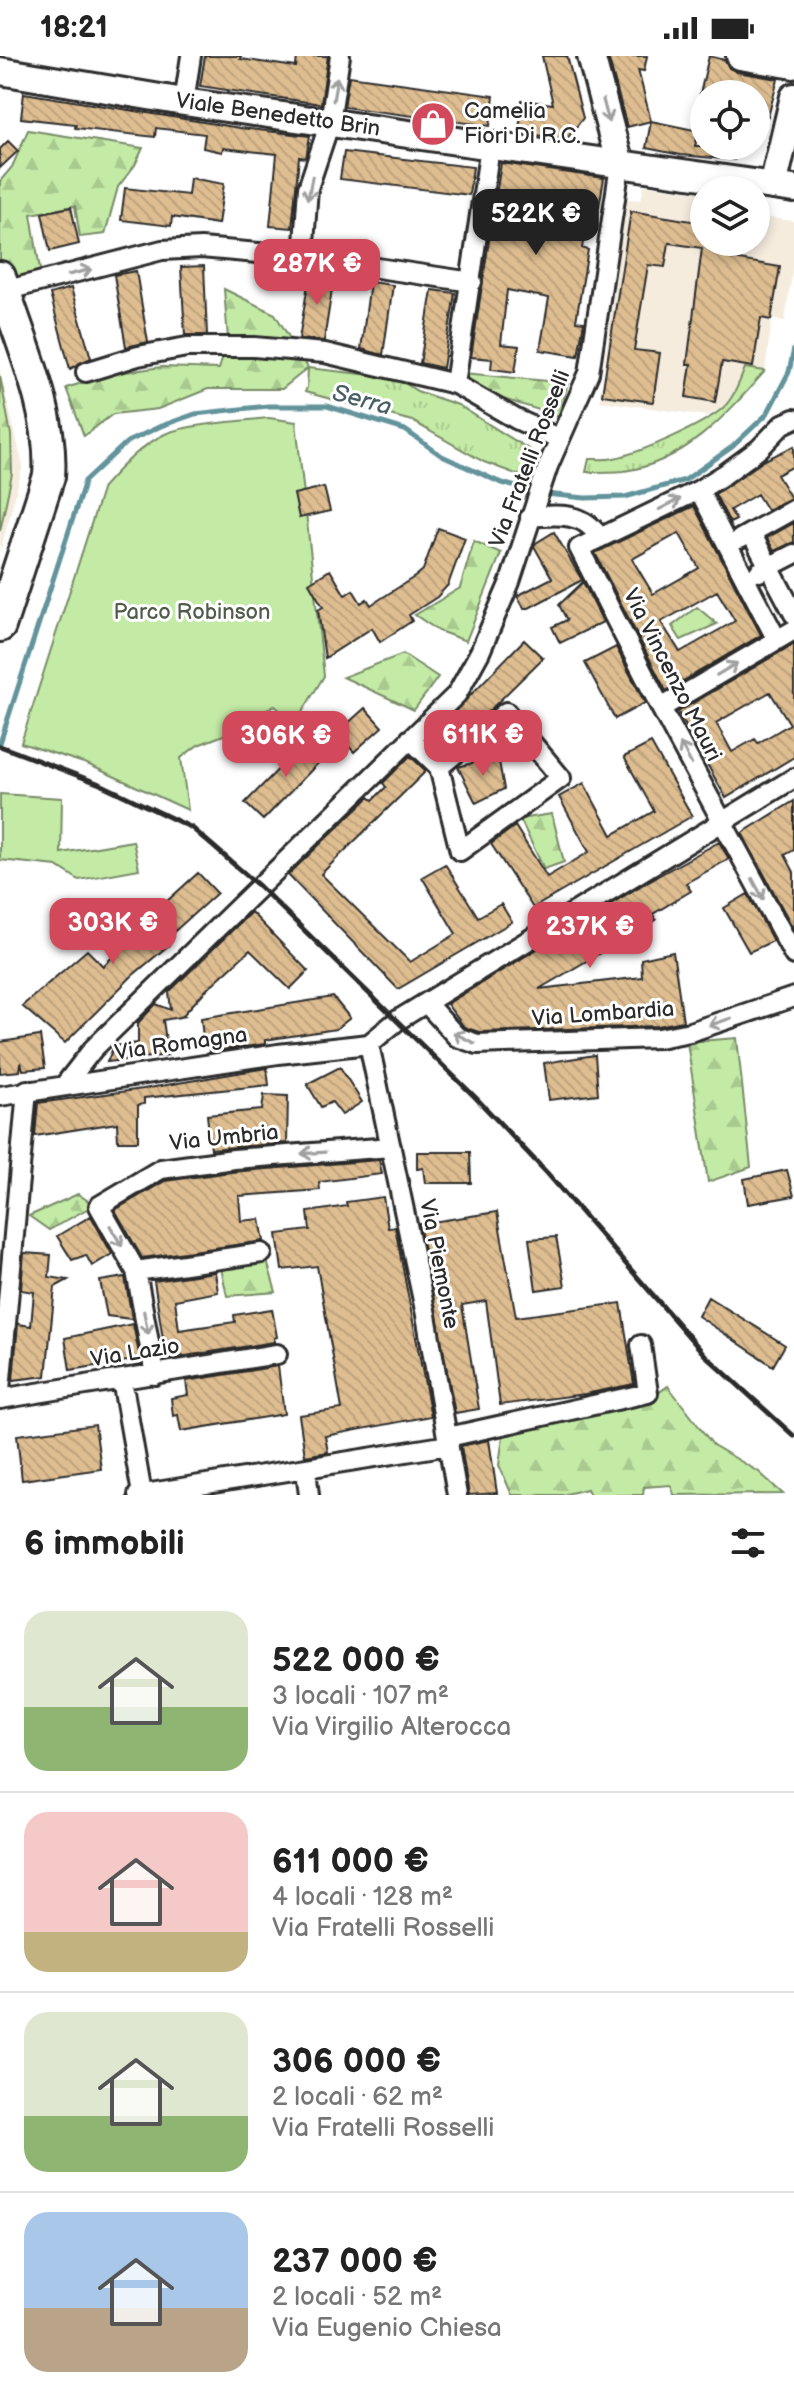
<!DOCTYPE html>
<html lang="it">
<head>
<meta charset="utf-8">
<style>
	body { margin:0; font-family:"Balsamiq Sans",sans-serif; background:#f6f6f6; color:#222; height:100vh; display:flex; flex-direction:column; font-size:30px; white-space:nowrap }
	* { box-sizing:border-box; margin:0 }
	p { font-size:26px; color:#767676 }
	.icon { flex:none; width:44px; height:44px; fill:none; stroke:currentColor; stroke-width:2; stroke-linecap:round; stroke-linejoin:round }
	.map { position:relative; height:1439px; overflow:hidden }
	.side { display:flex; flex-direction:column; background:#fff; flex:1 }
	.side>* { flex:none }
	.fabs { position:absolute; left:690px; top:24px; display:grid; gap:16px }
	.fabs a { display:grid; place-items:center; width:80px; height:80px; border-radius:50%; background:#fff; box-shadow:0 4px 12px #0003; font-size:40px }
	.price { position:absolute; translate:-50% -68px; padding:0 18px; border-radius:16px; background:#d1495b; color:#fff; font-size:26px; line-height:52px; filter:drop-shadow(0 2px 4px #0008) }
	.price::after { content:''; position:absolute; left:50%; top:48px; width:24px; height:18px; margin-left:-12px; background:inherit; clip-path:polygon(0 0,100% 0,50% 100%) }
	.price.active { background:#222; color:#fff }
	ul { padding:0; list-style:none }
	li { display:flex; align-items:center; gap:24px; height:200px; padding:0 24px }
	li+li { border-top:2px solid #e0e0e0 }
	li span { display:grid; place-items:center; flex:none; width:224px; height:160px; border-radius:24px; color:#555 }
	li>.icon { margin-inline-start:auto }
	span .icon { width:96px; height:96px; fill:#fffc; stroke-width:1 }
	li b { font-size:34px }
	h2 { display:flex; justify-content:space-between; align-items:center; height:96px; padding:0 24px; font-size:34px }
	.status { display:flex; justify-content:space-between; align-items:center; height:56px; padding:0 40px; background:#fff; direction:ltr }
	.status svg { height:22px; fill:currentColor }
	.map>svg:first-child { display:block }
	.built { fill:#f5ecde }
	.grass { fill:url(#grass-tufts); stroke:#788b68; stroke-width:2 }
	.forest { fill:url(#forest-firs); stroke:#788b68; stroke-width:2 }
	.garden { fill:#c4eba6; stroke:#788b68; stroke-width:2 }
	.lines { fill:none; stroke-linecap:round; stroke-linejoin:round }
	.stream { stroke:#63939b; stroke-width:5 }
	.building { fill:url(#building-back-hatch); stroke:#2b2b2b; stroke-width:2; fill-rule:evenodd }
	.street-casing { stroke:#2b2b2b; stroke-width:24 }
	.secondary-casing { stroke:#2b2b2b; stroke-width:32 }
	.primary-casing { stroke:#2b2b2b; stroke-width:36 }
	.street { stroke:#fff; stroke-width:18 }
	.secondary { stroke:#fff; stroke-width:26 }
	.primary { stroke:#fff; stroke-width:30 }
	.rail { stroke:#2b2b2b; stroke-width:5 }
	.oneway { stroke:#a0a0a0 }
	.labels { text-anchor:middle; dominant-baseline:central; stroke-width:6; stroke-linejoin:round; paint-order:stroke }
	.poi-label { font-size:22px; fill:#2b2b2b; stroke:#fff; text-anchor:start }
	.street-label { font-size:22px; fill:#2b2b2b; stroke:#fff }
	.park-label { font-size:22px; fill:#515b4a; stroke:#fff }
	.water-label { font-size:24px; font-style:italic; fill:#475f63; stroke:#fff }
</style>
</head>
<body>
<div class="status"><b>18:21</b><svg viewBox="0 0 49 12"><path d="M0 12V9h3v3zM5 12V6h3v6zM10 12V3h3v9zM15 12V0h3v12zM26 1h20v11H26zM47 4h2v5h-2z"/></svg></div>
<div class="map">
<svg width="794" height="1439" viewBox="0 0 794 1439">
	<defs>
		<pattern id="grass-tufts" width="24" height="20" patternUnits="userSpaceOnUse" patternTransform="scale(2)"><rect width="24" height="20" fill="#c4eba6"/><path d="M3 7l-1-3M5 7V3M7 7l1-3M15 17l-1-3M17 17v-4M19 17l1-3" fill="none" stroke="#a9ca8f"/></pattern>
		<pattern id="forest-firs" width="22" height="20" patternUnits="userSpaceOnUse" patternTransform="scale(2)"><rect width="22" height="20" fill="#c4eba6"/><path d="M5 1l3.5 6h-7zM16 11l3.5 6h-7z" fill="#a9ca8f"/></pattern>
		<pattern id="building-back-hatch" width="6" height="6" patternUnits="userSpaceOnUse" patternTransform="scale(2)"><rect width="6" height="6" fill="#debe91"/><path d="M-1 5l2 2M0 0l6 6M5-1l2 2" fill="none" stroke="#bfa37d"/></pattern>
	</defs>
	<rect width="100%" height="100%" fill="#fff"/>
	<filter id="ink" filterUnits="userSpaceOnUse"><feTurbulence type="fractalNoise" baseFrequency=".0125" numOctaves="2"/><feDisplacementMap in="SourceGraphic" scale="16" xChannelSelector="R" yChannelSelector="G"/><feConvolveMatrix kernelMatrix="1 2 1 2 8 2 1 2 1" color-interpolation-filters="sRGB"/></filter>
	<g filter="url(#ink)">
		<path class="built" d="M644 129 704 137V186H756V160L794 165V204L785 265 772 263 765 315 745 312 739 329 724 350 708 360 600 345 626 143 641 144Z
			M0 314 23 410 0 496Z"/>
		<path class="grass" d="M308 312 397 322 417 335 458 349 533 396 524 421 484 406 412 365 305 336 307 331Z
			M745 312 765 315C727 358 685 407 624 415 612 416 599 416 586 416L589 403C597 403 606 404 614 402 640 397 704 369 724 351 734 341 740 325 745 312Z"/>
		<path class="forest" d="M28 74 143 92 135 109 118 131 105 178 80 181 75 150 31 158 41 220 0 225V125L12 111Z
			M224 233 275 258 308 312 282 333H208L158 353 113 358 84 380 66 332 111 318 162 311 219 313 228 283Z
			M463 317 568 327 559 360 477 335Z
			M0 320 11 379 12 418 0 475Z
			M474 485 501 497 466 585 439 575 415 559 460 532Z
			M697 551 717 568 681 584 672 570Z
			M403 598 438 621 414 654 343 621Z
			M552 758 564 806 544 813 520 763Z
			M737 982 751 1111 708 1126 687 986Z
			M78 1138 94 1149 49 1174 29 1160Z
			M267 1205 276 1236 227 1240 221 1212Z
			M668 1330 713 1389 759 1416 783 1438 674 1439 671 1429 644 1431 643 1439H590L587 1433 562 1439H512L499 1409 504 1373 640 1350Z"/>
		<path class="garden" d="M269 362 296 366 324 620 295 668 274 649 244 671 198 689 181 702 188 754 87 708 21 687 103 431C120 412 141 389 165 378 187 368 243 365 269 362Z
			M0 738 62 742 61 797 133 785 139 813 79 824 57 810 0 804Z"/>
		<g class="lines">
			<path class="stream" d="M0 687 85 425 127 386 161 370 195 358 268 350H327L405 374 442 400 499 426 536 437 585 442 625 441 685 424 732 391 767 358 789 316 794 293"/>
		</g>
		<path class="building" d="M205 0H241L240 3 296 11 297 0H328L321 48 200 30Z
			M542 0H567L583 62 566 84 519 76 522 44 553 48Z
			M608 0H647L644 15 638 14 651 65 627 71Z
			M709 0 725 4 729 12 737 16 778 23 768 61 756 58V38H700Z
			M349 20 494 40 490 70 344 51Z
			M24 37 240 72 310 80 306 102 299 101 292 172 270 170 277 98 223 92 222 96 203 92 205 78 156 72 155 81 75 72 76 68 21 62Z
			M651 65 699 75 695 90H751L734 104 681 99 646 92Z
			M8 85 18 95 0 112V93Z
			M344 96 473 111 469 139 340 123Z
			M501 107 604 122 599 151 589 150 582 192 588 194 576 265 584 266 578 300 540 294 549 242 507 234 501 288 519 290 515 316 491 313 492 303 471 301Z
			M190 122 224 128 218 168 172 161 171 170 121 164 125 132 188 139Z
			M71 151 79 188 50 195 42 157Z
			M631 155 704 167V186H730L727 202 780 211 771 264 761 262 753 311 722 306 715 346 686 341 691 308H687L702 192 669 187 665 211 648 209 634 294 660 297 653 346 602 339Z
			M204 210 207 279H185L181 211Z
			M136 215 148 286 126 291 114 219Z
			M310 216 334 220 324 285 299 283Z
			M370 226 393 229 383 299 361 293Z
			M71 232 91 302 70 313 50 238Z
			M432 234 455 237 443 312 420 307Z
			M794 390V410L777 419 791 442 767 454 757 438 730 454 736 464 730 467 715 438 765 404Z
			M324 431 330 455 299 462 294 438Z
			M694 450 761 579 666 635 595 497ZM679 477 699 512 653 538 632 503ZM717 535 735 565 680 596 661 566Z
			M794 467V486L774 495 767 482Z
			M438 472 465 482 448 529 437 541 409 559 412 565 380 586 372 572 325 602 318 554 323 551 309 527 330 514 345 539 353 534 361 547 367 543 371 549 416 520 423 514Z
			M554 476 582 524 529 552H524L517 540 552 522 534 490 536 487Z
			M583 526 603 566 560 587 552 571 567 564 559 549Z
			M524 584 543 602 490 654 440 695 428 683Z
			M794 588V701L726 742 678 656ZM770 636 790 668 758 687 755 683 732 696 716 667Z
			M616 591 645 647 615 663 585 607Z
			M365 652 382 671 354 696 337 677Z
			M309 682 326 699 263 764 245 747Z
			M651 687 692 760 533 852 491 788 515 770 547 821 589 796 559 741 584 727 612 779 654 755 624 701Z
			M410 700 426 715 321 818 410 906 456 878 422 821 445 808 478 861 501 848 512 866 398 933 288 819 369 741 373 744 386 731 383 727Z
			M498 700 504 733 476 747 458 711Z
			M794 745V794L785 799 794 816V874L742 777Z
			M719 786 729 803 686 827 691 835 653 858 656 864 539 933 642 921 641 903 673 896 683 965 658 970 479 976 464 971 447 948 647 826Z
			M198 817 217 837 166 883 170 888 132 920 65 987 22 950 87 894 103 910 157 858 155 856Z
			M748 838 773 885 749 896 724 852Z
			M251 856 308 915 290 933 250 894 207 933 183 959 186 960 163 964 168 999 107 1006 114 990 138 987V967L156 948 171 954 169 936Z
			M333 941 350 962 336 973 265 984V988L209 996V990L204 991 201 962Z
			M40 980 45 1012 23 1014 21 1006 20 1015 0 1017V986Z
			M595 999 598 1038 549 1044 544 1007Z
			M340 1011 362 1046 342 1059 332 1046 321 1051 307 1028Z
			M267 1012 269 1029 144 1042V1048L138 1049V1085H118L117 1067 35 1080 38 1047 143 1033Z
			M264 1039 288 1040 287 1087 211 1093 207 1059 262 1054Z
			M417 1096H470L471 1127H425L423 1112 417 1113Z
			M379 1104 382 1118 319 1126 320 1134 239 1140 241 1165 260 1163 264 1185 142 1202 115 1154 165 1125 231 1116Z
			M787 1114 794 1140 748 1148 744 1123Z
			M383 1141 388 1172 395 1171 431 1360 325 1380 328 1396 305 1400 299 1359 342 1353 317 1210 282 1214 277 1178 310 1174 308 1156 347 1150 346 1146Z
			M497 1156 516 1261 621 1247 634 1328 585 1338 500 1349 486 1245 462 1249 479 1353 455 1357 419 1168Z
			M91 1160 112 1198 92 1210 86 1199 72 1204 57 1180Z
			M556 1181 565 1230 536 1234 529 1183Z
			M24 1197 51 1199 49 1221 68 1224 55 1231 46 1320 13 1324 18 1268 31 1270 34 1236 21 1234Z
			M215 1216 218 1236 175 1244 179 1274 235 1266 234 1259 272 1253 277 1281 274 1282V1286L166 1303 154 1225Z
			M125 1221 132 1263 107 1260 100 1225Z
			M708 1241 785 1289 773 1310 698 1260Z
			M133 1268 140 1303 70 1314 65 1282Z
			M278 1310 284 1358 181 1375 178 1359 173 1360 171 1342 188 1339 186 1325Z
			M95 1369 101 1413 22 1424 17 1379Z
			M489 1384 497 1437 469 1439 461 1390Z"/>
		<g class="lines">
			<g class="street-casing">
				<path id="street" d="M184 46 191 0
					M303 201 308 132 330 66 340 0
					M4 235 162 194 201 192 303 201 472 226
					M86 316 138 300 187 291H254L325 297 455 328 516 363 560 383
					M455 328 490 91
					M794 363 783 368 759 393 725 418 699 434 579 492 661 652 794 899
					M699 434 777 584
					M530 461C557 458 585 456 600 482
					M751 477 794 558
					M740 483 794 453
					M759 516 794 498
					M661 652 794 574
					M410 683 439 711 460 795 561 722 506 656 439 711
					M426 947 457 981 477 988 659 982 690 976 794 941
					M369 988 398 964 794 722
					M369 988 426 1259 457 1439
					M64 1030 93 993 457 638 480 596 510 526 548 410 589 317 620 109
					M0 1040 278 998 369 988
					M136 1215 262 1197
					M155 1319 136 1215 99 1150 161 1113 234 1103 391 1091
					M122 1324 142 1438
					M0 1334 27 1034
					M0 1343 277 1298
					M448 1381 648 1337 641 1289
					M306 1414 309 1439
					M138 1439 449 1389"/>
			</g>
			<g class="secondary-casing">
				<path id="secondary" d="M591 0 620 109
					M740 0 794 9
					M0 15 184 46 794 133
					M773 130 794 41"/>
			</g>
			<g class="primary-casing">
				<path id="primary" d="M0 221C19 283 54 356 49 420L0 570"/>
			</g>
			<use href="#street" class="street"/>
			<use href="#secondary" class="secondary"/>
			<use href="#primary" class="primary"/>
			<path class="rail" d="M0 690 100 728 192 772 259 830 475 1041 547 1117 705 1299 794 1380"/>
		</g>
		<defs><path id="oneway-shaft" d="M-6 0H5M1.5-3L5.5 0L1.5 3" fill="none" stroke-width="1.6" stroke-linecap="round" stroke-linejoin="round" transform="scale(2)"/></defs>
		<g class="oneway">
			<use href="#oneway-shaft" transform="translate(335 33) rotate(-81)"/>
			<use href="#oneway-shaft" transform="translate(606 55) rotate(75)"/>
			<use href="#oneway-shaft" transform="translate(310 132) rotate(101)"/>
			<use href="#oneway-shaft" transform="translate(80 216) rotate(-14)"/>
			<use href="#oneway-shaft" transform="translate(670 448) rotate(-27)"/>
			<use href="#oneway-shaft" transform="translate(727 613) rotate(-31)"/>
			<use href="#oneway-shaft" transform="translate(686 698) rotate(-118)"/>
			<use href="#oneway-shaft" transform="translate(758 833) rotate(62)"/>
			<use href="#oneway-shaft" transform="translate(720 966) rotate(161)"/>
			<use href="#oneway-shaft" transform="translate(464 982) rotate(-153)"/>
			<use href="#oneway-shaft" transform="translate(313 1097) rotate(176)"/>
			<use href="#oneway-shaft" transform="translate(116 1180) rotate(60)"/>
			<use href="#oneway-shaft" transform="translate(146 1267) rotate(79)"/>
		</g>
	</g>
	<defs>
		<g id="shop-disc" transform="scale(2.3)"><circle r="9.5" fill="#d1495b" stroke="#fff"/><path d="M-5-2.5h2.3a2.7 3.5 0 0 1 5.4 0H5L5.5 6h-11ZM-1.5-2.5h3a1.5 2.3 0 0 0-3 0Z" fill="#fff"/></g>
	</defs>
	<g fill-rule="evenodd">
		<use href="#shop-disc" x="433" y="68"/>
	</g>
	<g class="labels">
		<g class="poi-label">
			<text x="464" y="55">Camelia<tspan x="464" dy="25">Fiori Di R.C.</tspan></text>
		</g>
		<g class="street-label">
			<text transform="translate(278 59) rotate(8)">Viale Benedetto Brin</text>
			<text transform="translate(530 403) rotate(-69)">Via Fratelli Rosselli</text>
			<text transform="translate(672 619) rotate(63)">Via Vincenzo Mauri</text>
			<text transform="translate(603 958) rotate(-4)">Via Lombardia</text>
			<text transform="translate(181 988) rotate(-8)">Via Romagna</text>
			<text transform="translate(224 1082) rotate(-6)">Via Umbria</text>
			<text transform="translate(439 1208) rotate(79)">Via Piemonte</text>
			<text transform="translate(135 1297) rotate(-9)">Via Lazio</text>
		</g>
		<g class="park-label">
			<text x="192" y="556">Parco Robinson</text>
		</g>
		<g class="water-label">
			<text transform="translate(362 344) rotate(15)">Serra</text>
		</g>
	</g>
</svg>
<div class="fabs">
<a><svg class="icon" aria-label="locate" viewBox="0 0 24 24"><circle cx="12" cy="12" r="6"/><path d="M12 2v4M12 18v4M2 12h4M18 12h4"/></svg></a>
<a><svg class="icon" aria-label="layers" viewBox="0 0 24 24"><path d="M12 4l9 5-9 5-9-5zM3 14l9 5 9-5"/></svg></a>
</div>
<b class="price active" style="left:536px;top:201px">522K €</b>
<b class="price" style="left:317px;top:251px">287K €</b>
<b class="price" style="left:483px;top:722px">611K €</b>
<b class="price" style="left:286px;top:723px">306K €</b>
<b class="price" style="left:113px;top:910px">303K €</b>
<b class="price" style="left:590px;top:914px">237K €</b>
</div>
<section class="side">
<h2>6 immobili<svg class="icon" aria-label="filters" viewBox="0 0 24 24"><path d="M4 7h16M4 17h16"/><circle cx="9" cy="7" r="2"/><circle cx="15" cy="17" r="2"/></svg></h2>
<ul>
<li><span style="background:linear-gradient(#dfe7d0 60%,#8fb573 0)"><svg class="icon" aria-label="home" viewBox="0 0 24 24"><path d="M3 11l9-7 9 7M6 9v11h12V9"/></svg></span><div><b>522 000 €</b><p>3 locali · 107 m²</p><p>Via Virgilio Alterocca</p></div></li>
<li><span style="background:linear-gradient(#f6c9c9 75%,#c2b280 0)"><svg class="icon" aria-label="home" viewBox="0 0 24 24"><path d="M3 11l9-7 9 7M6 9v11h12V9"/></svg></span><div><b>611 000 €</b><p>4 locali · 128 m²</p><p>Via Fratelli Rosselli</p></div></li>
<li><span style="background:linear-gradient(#dfe7d0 65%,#8fb573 0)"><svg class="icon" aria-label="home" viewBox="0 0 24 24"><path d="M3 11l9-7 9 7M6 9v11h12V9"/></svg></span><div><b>306 000 €</b><p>2 locali · 62 m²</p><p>Via Fratelli Rosselli</p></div></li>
<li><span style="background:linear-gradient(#a9c7e8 60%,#b9a48a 0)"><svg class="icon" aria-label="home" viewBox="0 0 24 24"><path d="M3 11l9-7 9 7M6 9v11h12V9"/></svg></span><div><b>237 000 €</b><p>2 locali · 52 m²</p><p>Via Eugenio Chiesa</p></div></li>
</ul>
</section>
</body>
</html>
